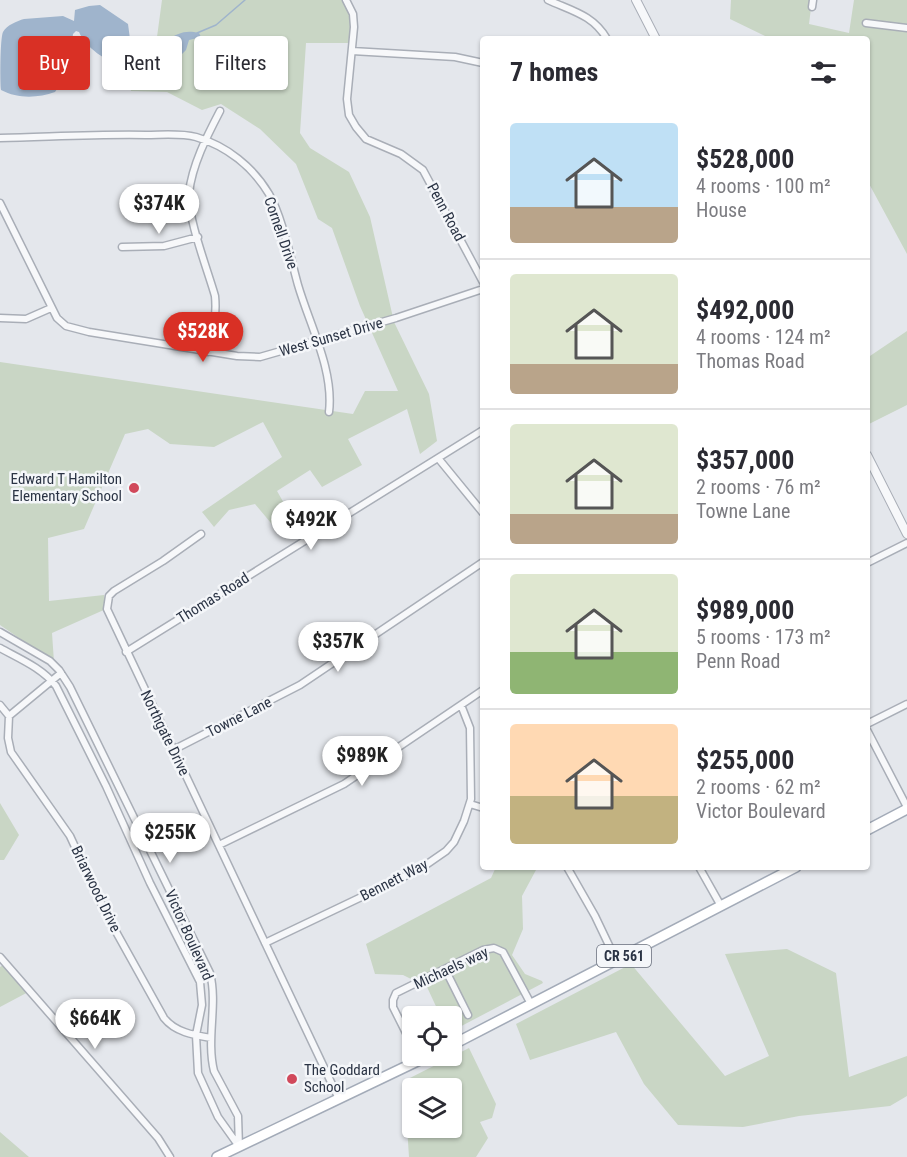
<!DOCTYPE html>
<html lang="en">
<head>
<meta charset="utf-8">
<style>
	body { margin:0; font-family:"Roboto Condensed",sans-serif; background:#f7f7f7; color:#2b2b33; height:100vh; display:flex; flex-direction:column; font-size:22px; white-space:nowrap }
	* { box-sizing:border-box; margin:0 }
	p { font-size:20px; color:#7c7c81 }
	.icon { flex:none; width:33px; height:33px; fill:none; stroke:currentColor; stroke-width:2; stroke-linecap:round; stroke-linejoin:round }
	.map { position:relative; flex:1; overflow:hidden }
	.drawer { position:absolute; left:480px; top:36px; width:390px; height:834px; display:flex; flex-direction:column; background:#fff; border-radius:6px; box-shadow:0 2px 4px #0004 }
	.drawer>* { flex:none }
	.banner { position:absolute; left:18px; top:36px; width:372px; height:54px; display:flex; gap:12px }
	.buttons { position:absolute; left:402px; top:1006px; display:grid; gap:12px }
	.buttons a { display:grid; place-items:center; width:60px; height:60px; border-radius:6px; background:#fff; box-shadow:0 2px 4px #0004; font-size:30px }
	.price { position:absolute; translate:-50% -51px; padding:0 14px; border-radius:21px; background:#fff; color:#222; font-size:20px; line-height:39px; filter:drop-shadow(0 2px 3px #0008) }
	.price::after { content:''; position:absolute; left:50%; top:36px; width:18px; height:14px; margin-left:-9px; background:inherit; clip-path:polygon(0 0,100% 0,50% 100%) }
	.price.selected { background:#d93025; color:#fff }
	ul { padding:0; list-style:none }
	li { display:flex; align-items:center; gap:18px; height:150px; padding:0 30px }
	li+li { border-top:2px solid #e1e1e2 }
	li span { display:grid; place-items:center; flex:none; width:168px; height:120px; border-radius:6px; color:#555 }
	li>.icon { margin-inline-start:auto }
	span .icon { width:72px; height:72px; fill:#fffc; stroke-width:1 }
	li b { font-size:26px }
	h2 { display:flex; justify-content:space-between; align-items:center; height:72px; padding:0 30px; font-size:26px }
	.pill { padding:0 21px; border-radius:6px; background:#fff; box-shadow:0 2px 4px #0004; font-size:21px; line-height:54px }
	.pill.selected { background:#d93025; color:#fff }
	.map>svg:first-child { display:block }
	.green { fill:#c9d6c5; fill-rule:evenodd }
	.water { fill:#9fb4cc }
	.lines { fill:none; stroke-linecap:round; stroke-linejoin:round }
	.stream { stroke:#9fb4cc; stroke-width:1.5 }
	.minor-casing { stroke:#a9aeb7; stroke-width:9 }
	.tertiary-casing { stroke:#a9aeb7; stroke-width:10 }
	.primary-casing { stroke:#a3abb8; stroke-width:12 }
	.minor { stroke:#f7f8fa; stroke-width:6 }
	.tertiary { stroke:#f7f8fa; stroke-width:8 }
	.primary { stroke:#fff; stroke-width:9 }
	.poi-dot { fill:#d1495b; stroke:#f4f6f9; stroke-width:2 }
	.labels { text-anchor:middle; dominant-baseline:central; stroke-width:5; stroke-linejoin:round; paint-order:stroke }
	.shield { fill:#f4f6f9; stroke:#676e7b; stroke-width:1.5 }
	.shield-label { font-size:14px; font-weight:bold; fill:#2b3445 }
	.street-label { font-size:15px; fill:#2b3445; stroke:#f4f6f9 }
	.poi-label { font-size:15px; fill:#2b3445; stroke:#f4f6f9; text-anchor:end }
</style>
</head>
<body>
<div class="map">
<svg width="907" height="1157" viewBox="0 0 907 1157">
	<rect width="100%" height="100%" fill="#e4e7ec"/>
	<path class="green" d="M162 0H347L355 27 353 43H306L300 133 310 148 349 172 370 217 394 322 429 394 437 441 420 454 407 409 348 439 362 465 322 487 310 470 277 491 297 526 281 535 255 504 229 510 214 527 202 512 282 457 263 422 214 447 170 444 148 429 125 434 84 529 48 538 49 601 104 595 106 609 52 633 54 662 0 625V362L353 414 365 391H398L360 306 332 228 318 219 296 164 260 129 221 104 202 110 167 92 131 91 126 73 157 37Z
		M731 0H812L809 24 849 33 854 0H907V254L867 180V39H771L730 19Z
		M907 331V405L867 425V358Z
		M0 803 19 835 4 860H0Z
		M496 867H533L536 870 522 896 523 929 512 955 525 974 542 981 543 983 452 1031V1017H439L440 1015 427 987 403 975 375 974 366 944 491 878Z
		M787 949 836 973 849 1077 907 1056V1096L890 1106 799 1116 743 1127 678 1125 644 1084 616 1032 530 1060 516 1024 631 964 725 1076 769 1056 725 954Z
		M8 962 32 990 0 1007V967Z
		M469 1048 496 1104 492 1118 480 1122 488 1138 476 1157H409L404 1081ZM412 1089H452V1128H412Z
		M0 1132 29 1157H0Z"/>
	<path class="water" d="M100 5 128 24 132 54C148 48 143 33 167 40 179 33 185 30 199 33L201 37 189 40 186 50 173 63 174 78 172 80 165 75V61L162 55H158C153 61 137 87 127 75 125 73 124 69 122 66 106 61 86 48 79 32L76 31 73 34C71 52 67 77 55 92 38 98 18 99 1 90 0 82 0 38 3 32 7 25 17 21 24 19L63 16 74 21 75 10 89 6Z"/>
	<g class="lines">
		<path class="stream" d="M197 33 216 25 245 0"/>
		<g class="minor-casing">
			<path id="minor" d="M346 0 353 14 354 27 347 99 349 115 356 127 366 139 401 154 423 170 483 282
				M548 0C572 11 593 15 607 39
				M812 7 813 0
				M866 23 907 28
				M352 51 455 57 483 63
				M0 138C49 137 97 134 146 135 162 135 180 133 196 137 227 146 253 167 269 194 282 216 291 260 298 285 310 326 334 370 329 412
				M0 203 57 318 66 326 89 332 237 356 260 357 396 318 483 289
				M122 247 164 246 198 237
				M0 318 26 319 51 308
				M208 352C213 332 217 316 215 296 208 271 187 217 189 193 192 165 207 136 220 111
				M438 458 483 513
				M201 534 163 561 114 591 109 596 107 609 339 1099
				M867 563 907 543
				M0 632 50 661 59 670 70 687 210 973C218 1005 206 1038 214 1071L238 1116 239 1147
				M0 648C20 659 42 668 56 686L106 786 150 883 200 982 202 1005 196 1035 198 1073 218 1117 238 1145
				M126 652 483 430
				M0 705 9 716 8 738 11 752 70 836 105 912 164 1018C175 1032 193 1035 211 1038
				M9 716 61 673
				M867 724 907 704
				M867 730 907 807
				M173 750 300 685 483 562
				M470 804 483 808
				M219 845 344 784 483 690
				M567 867 595 916 616 960
				M699 867 721 906
				M265 943 420 869 446 851 454 842 464 821 471 799 470 728 461 705
				M0 957 158 1138 170 1157
				M445 969 468 1015
				M412 1045 393 1007V1000L396 993 483 950 494 948 503 952 531 1004"/>
		</g>
		<g class="tertiary-casing">
			<path id="tertiary" d="M636 0 656 39
				M867 455 907 534"/>
		</g>
		<g class="primary-casing">
			<path id="primary" d="M867 830 907 809
				M452 1045 796 867
				M217 1157 428 1056"/>
		</g>
		<use href="#minor" class="minor"/>
		<use href="#tertiary" class="tertiary"/>
		<use href="#primary" class="primary"/>
	</g>
	<g class="poi-dot">
		<circle cx="134" cy="488" r="6"/>
		<circle cx="292" cy="1079" r="6"/>
	</g>
	<g class="labels">
		<rect class="shield" x="597" y="945" width="54" height="22" rx="4.5"/>
		<g class="shield-label">
			<text x="624" y="956">CR 561</text>
		</g>
		<g class="street-label">
			<text transform="translate(446 212) rotate(62)">Penn Road</text>
			<text transform="translate(281 233) rotate(71)">Cornell Drive</text>
			<text transform="translate(331 337) rotate(-16)">West Sunset Drive</text>
			<text transform="translate(213 598) rotate(-32)">Thomas Road</text>
			<text transform="translate(239 717) rotate(-27)">Towne Lane</text>
			<text transform="translate(165 733) rotate(64)">Northgate Drive</text>
			<text transform="translate(394 880) rotate(-27)">Bennett Way</text>
			<text transform="translate(96 889) rotate(64)">Briarwood Drive</text>
			<text transform="translate(189 935) rotate(66)">Victor Boulevard</text>
			<text transform="translate(451 968) rotate(-25)">Michaels way</text>
		</g>
		<g class="poi-label">
			<text x="122" y="479">Edward T Hamilton<tspan x="122" dy="17">Elementary School</tspan></text>
			<text x="304" y="1070" text-anchor="start">The Goddard<tspan x="304" dy="17">School</tspan></text>
		</g>
	</g>
</svg>
<div class="buttons">
<a><svg class="icon" aria-label="locate" viewBox="0 0 24 24"><circle cx="12" cy="12" r="6"/><path d="M12 2v4M12 18v4M2 12h4M18 12h4"/></svg></a>
<a><svg class="icon" aria-label="layers" viewBox="0 0 24 24"><path d="M12 4l9 5-9 5-9-5zM3 14l9 5 9-5"/></svg></a>
</div>
<b class="price" style="left:159px;top:235px">$374K</b>
<b class="price selected" style="left:203px;top:363px">$528K</b>
<b class="price" style="left:311px;top:551px">$492K</b>
<b class="price" style="left:338px;top:673px">$357K</b>
<b class="price" style="left:362px;top:787px">$989K</b>
<b class="price" style="left:170px;top:864px">$255K</b>
<b class="price" style="left:95px;top:1050px">$664K</b>
<div class="banner">
<a class="pill selected">Buy</a>
<a class="pill">Rent</a>
<a class="pill">Filters</a>
</div>
<section class="drawer">
<h2>7 homes<svg class="icon" aria-label="filters" viewBox="0 0 24 24"><path d="M4 7h16M4 17h16"/><circle cx="9" cy="7" r="2"/><circle cx="15" cy="17" r="2"/></svg></h2>
<ul>
<li><span style="background:linear-gradient(#bfe0f5 70%,#b9a48a 0)"><svg class="icon" aria-label="home" viewBox="0 0 24 24"><path d="M3 11l9-7 9 7M6 9v11h12V9"/></svg></span><div><b>$528,000</b><p>4 rooms · 100 m²</p><p>House</p></div></li>
<li><span style="background:linear-gradient(#dfe7d0 75%,#b9a48a 0)"><svg class="icon" aria-label="home" viewBox="0 0 24 24"><path d="M3 11l9-7 9 7M6 9v11h12V9"/></svg></span><div><b>$492,000</b><p>4 rooms · 124 m²</p><p>Thomas Road</p></div></li>
<li><span style="background:linear-gradient(#dfe7d0 75%,#b9a48a 0)"><svg class="icon" aria-label="home" viewBox="0 0 24 24"><path d="M3 11l9-7 9 7M6 9v11h12V9"/></svg></span><div><b>$357,000</b><p>2 rooms · 76 m²</p><p>Towne Lane</p></div></li>
<li><span style="background:linear-gradient(#dfe7d0 65%,#8fb573 0)"><svg class="icon" aria-label="home" viewBox="0 0 24 24"><path d="M3 11l9-7 9 7M6 9v11h12V9"/></svg></span><div><b>$989,000</b><p>5 rooms · 173 m²</p><p>Penn Road</p></div></li>
<li><span style="background:linear-gradient(#ffd9b3 60%,#c2b280 0)"><svg class="icon" aria-label="home" viewBox="0 0 24 24"><path d="M3 11l9-7 9 7M6 9v11h12V9"/></svg></span><div><b>$255,000</b><p>2 rooms · 62 m²</p><p>Victor Boulevard</p></div></li>
</ul>
</section>
</div>
</body>
</html>
